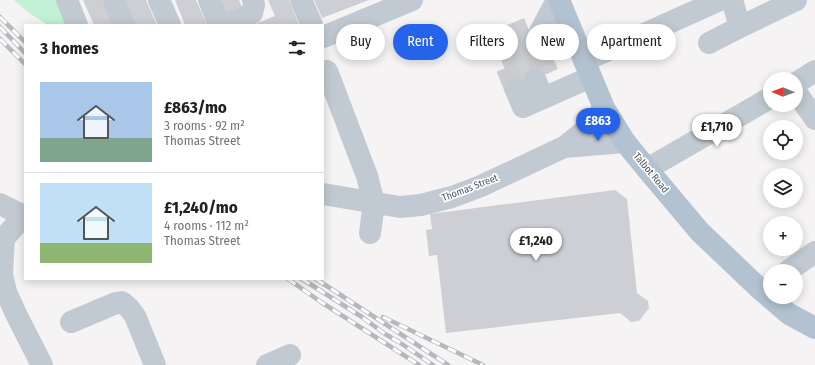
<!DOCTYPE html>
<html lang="en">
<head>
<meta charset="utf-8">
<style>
	body { margin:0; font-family:"Fira Sans Condensed",sans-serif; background:#f2f2f2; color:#202124; height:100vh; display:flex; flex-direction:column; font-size:15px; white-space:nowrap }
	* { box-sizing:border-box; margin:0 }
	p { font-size:13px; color:#757577 }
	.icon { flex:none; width:22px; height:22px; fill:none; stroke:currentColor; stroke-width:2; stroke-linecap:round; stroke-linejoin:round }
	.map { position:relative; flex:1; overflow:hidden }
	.panel { position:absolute; left:24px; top:24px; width:300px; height:256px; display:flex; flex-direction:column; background:#fff; border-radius:0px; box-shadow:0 2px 10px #0003 }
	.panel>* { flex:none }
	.guide { position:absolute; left:336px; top:24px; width:380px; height:36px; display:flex; gap:8px }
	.needle { width:26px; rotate:271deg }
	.controls { position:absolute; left:763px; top:72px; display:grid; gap:8px }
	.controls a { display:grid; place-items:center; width:40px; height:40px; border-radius:50%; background:#fff; box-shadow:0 2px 10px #0003; font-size:20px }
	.price { position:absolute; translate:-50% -34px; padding:0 9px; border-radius:14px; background:#fff; color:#222; font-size:13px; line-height:26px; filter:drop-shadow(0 1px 2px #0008) }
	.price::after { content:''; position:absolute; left:50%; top:24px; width:12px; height:9px; margin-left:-6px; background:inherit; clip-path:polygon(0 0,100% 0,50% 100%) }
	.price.current { background:#2563eb; color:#fff }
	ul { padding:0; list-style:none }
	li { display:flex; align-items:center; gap:12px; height:100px; padding:0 16px }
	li+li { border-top:1px solid #e0e0e0 }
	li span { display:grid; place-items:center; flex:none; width:112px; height:80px; border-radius:0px; color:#555 }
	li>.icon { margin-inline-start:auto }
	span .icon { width:48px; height:48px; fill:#fffc; stroke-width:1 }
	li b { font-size:17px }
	h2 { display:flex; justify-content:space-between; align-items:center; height:48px; padding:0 16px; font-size:17px }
	.tag { padding:0 14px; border-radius:18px; background:#fff; box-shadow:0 2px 10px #0003; font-size:14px; line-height:36px }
	.tag.current { background:#2563eb; color:#fff }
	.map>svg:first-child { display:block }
	.green { fill:#c3f1d5 }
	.building { fill:#cdcfd5 }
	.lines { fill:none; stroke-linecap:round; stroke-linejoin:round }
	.minor-tunnel { stroke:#caccce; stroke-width:22; stroke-dasharray:22 11; stroke-linecap:butt }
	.minor { stroke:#c1cad2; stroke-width:22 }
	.major { stroke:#b3c2d1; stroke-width:22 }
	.rail-casing { stroke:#b5b8bd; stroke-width:4.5 }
	.rail { stroke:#fff; stroke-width:3; stroke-dasharray:9; stroke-linecap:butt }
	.labels { text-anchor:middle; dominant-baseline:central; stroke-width:3.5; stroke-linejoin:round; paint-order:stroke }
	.street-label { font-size:10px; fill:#4a5661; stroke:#fff }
</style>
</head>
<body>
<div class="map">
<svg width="815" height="365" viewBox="0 0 815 365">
	<rect width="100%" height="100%" fill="#f5f3f3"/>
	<path class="green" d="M14 0H67L76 25H48L29 13Z"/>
	<path class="building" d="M83 0H105L115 25H94Z
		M124 0H146L157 25H134Z
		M175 0H196L207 25H185Z
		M219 0H239L244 13 228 20Z
		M268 0H289L299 25H253L275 16Z
		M314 0H369L322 18Z
		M524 18 539 55 550 51 558 69 513 89 496 48 492 49 486 34Z
		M615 190 627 199 637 293 648 301 649 308 639 321 631 322 620 313 446 333 437 255 429 256 426 230 432 229 430 214Z"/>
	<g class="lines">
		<path class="minor-tunnel" d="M515 88 503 58 533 45 545 74"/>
		<path class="minor" d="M67 0 77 25
			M114 0 124 25
			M159 0 170 25
			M209 0 219 25
			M301 0 312 25
			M732 0 740 27 796 0
			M223 25 243 18 252 13 254 5 253 0
			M323 37 412 0
			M709 43 740 27
			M533 45 557 0
			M584 61 720 0
			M327 71 367 176 374 203 370 233
			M535 79 543 98
			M796 83 815 71
			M515 88 523 107 591 77
			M796 92 815 119
			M564 147 625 142
			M647 169 770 98
			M323 194 400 207 421 205 452 197 481 186 564 147 588 128 604 108
			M0 204 24 216 4 238 2 274 6 292 17 316 42 365
			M788 271 815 252
			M71 322 116 303 122 302 129 308 135 316 155 365
			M267 365 290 355"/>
		<path class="major" d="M559 0 604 108 625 142 647 169 700 232 761 290 789 314 815 328"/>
		<g class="rail-casing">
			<path id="rail" d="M0 17 25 42
				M0 27 25 53
				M0 39 25 64
				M288 279 321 302 419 365
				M302 279 362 317 385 334 399 342 433 365
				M316 279 448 365
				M383 317 483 365"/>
		</g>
		<use href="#rail" class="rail"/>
	</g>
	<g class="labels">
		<g class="street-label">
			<text transform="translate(651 173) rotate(50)">Talbot Road</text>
			<text transform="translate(470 188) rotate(-21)">Thomas Street</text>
		</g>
	</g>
</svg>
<div class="controls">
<a><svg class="needle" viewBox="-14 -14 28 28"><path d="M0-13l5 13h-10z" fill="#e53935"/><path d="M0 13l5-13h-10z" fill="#757577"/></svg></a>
<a><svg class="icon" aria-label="locate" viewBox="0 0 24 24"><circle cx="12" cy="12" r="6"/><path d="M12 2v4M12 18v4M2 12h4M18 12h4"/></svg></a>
<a><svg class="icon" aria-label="layers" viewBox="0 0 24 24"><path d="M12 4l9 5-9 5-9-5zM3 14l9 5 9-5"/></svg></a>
<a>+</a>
<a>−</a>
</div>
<b class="price current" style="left:598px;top:142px">£863</b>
<b class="price" style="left:717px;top:148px">£1,710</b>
<b class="price" style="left:536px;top:262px">£1,240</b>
<div class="guide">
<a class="tag">Buy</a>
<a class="tag current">Rent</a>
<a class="tag">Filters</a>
<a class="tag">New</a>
<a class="tag">Apartment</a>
</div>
<section class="panel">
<h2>3 homes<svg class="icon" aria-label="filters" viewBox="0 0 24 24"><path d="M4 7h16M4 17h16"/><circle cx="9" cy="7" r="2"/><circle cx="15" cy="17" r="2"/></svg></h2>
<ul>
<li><span style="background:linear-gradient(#a9c7e8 70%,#7fa58c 0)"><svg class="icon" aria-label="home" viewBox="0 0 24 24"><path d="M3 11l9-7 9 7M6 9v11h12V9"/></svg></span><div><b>£863/mo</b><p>3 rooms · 92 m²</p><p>Thomas Street</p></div></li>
<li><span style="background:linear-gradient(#bfe0f5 75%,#8fb573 0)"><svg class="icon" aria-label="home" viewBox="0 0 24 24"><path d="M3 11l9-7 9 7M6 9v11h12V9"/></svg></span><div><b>£1,240/mo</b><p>4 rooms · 112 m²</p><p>Thomas Street</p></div></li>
</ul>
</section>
</div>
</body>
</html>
